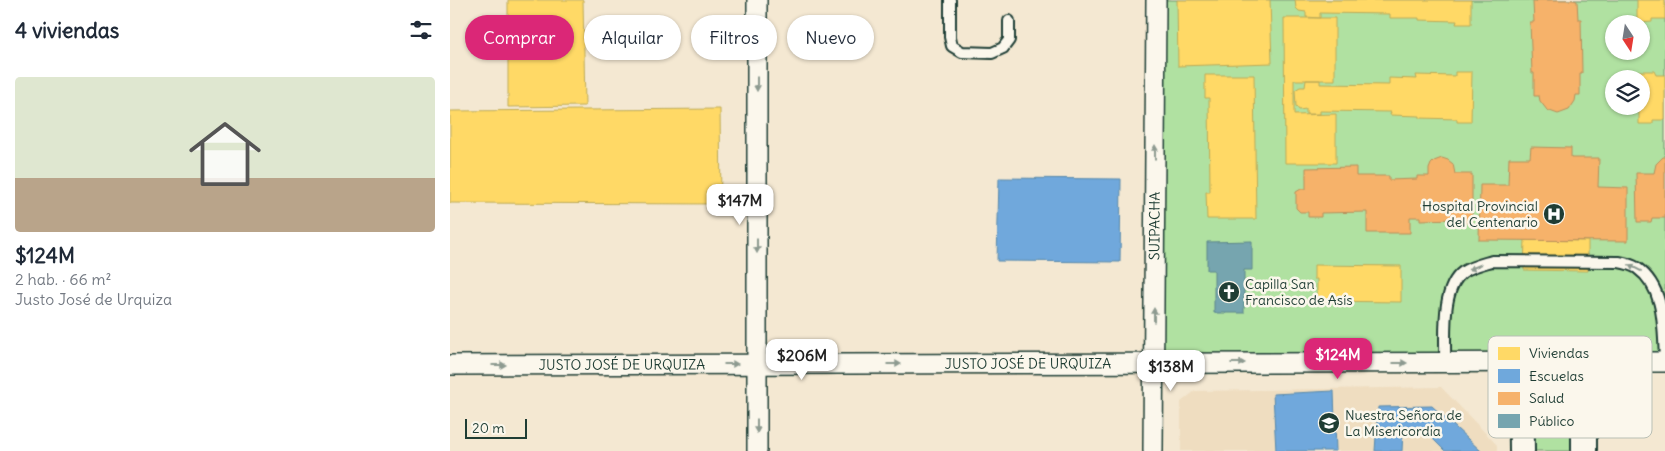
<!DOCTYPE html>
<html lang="es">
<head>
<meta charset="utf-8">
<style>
	body { margin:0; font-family:Delius,sans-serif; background:#f6f6f7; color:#1f2937; height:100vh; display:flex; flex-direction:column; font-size:19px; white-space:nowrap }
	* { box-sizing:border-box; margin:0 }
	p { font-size:16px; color:#747a83 }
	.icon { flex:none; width:28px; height:28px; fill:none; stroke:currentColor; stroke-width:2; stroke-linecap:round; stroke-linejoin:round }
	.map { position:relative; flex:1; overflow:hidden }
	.side { display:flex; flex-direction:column; background:#fff; width:450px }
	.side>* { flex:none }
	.guide { position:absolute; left:15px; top:15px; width:475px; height:45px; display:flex; gap:10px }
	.needle { width:32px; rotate:168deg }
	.fabs { position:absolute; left:1155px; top:15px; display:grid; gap:10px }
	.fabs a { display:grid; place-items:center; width:45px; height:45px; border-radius:50%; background:#fff; box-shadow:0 1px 4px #0004; font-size:25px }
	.scale { position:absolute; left:15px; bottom:12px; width:62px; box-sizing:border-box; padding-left:5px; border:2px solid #1f3d34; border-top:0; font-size:14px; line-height:18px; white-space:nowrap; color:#1f3d34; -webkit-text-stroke:4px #fbf7ec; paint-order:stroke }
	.price { position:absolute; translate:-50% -42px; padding:0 11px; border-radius:10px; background:#fff; color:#222; font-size:16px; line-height:32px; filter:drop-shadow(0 1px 2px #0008) }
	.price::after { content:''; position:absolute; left:50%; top:30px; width:15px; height:11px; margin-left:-8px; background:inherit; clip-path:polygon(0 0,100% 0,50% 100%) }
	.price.on { background:#db2777; color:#fff }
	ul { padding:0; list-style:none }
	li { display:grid; align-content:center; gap:10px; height:265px; padding:0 15px }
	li+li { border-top:1px solid #e0e1e3 }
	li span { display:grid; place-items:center; height:155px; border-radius:5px; color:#555 }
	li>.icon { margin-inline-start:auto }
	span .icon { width:90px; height:90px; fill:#fffc; stroke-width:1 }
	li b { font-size:21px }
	h2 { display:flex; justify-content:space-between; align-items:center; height:60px; padding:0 15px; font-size:21px }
	.chip { padding:0 18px; border-radius:22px; background:#fff; box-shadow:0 1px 4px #0004; font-size:18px; line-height:45px }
	.chip.on { background:#db2777; color:#fff }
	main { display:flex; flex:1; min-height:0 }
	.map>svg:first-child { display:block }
	.built { fill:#efddc0 }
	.green { fill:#b0e1a1; stroke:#688f6a; fill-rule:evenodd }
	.homes { fill:#ffd966; stroke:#bcaa57 }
	.schools { fill:#6fa8dc; stroke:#5788aa }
	.health { fill:#f6b26b; stroke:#b68f5a }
	.public { fill:#76a5af; stroke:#5c868a }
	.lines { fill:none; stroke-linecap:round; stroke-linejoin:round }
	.service-casing { stroke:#1f3d34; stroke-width:14 }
	.minor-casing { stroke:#1f3d34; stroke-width:22 }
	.tertiary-casing { stroke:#1f3d34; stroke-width:28 }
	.service { stroke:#fbf7ec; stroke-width:10 }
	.minor { stroke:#fbf7ec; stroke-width:19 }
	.tertiary { stroke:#fbf7ec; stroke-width:24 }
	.oneway { fill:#8d9a90 }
	.labels { text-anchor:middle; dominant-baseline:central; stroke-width:5; stroke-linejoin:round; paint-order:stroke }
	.poi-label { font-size:14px; fill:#1f3d34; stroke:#fbf7ec; text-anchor:start }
	.street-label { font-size:14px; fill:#1f3d34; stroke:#fbf7ec }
	.key { fill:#fbf7ec; stroke:#b9bfb5; stroke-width:1 }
	.key-label { font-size:14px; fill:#1f3d34 }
</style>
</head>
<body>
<main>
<section class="side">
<h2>4 viviendas<svg class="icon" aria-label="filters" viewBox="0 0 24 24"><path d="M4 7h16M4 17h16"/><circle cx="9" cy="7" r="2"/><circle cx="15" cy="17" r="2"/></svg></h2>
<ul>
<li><span style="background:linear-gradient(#dfe7d0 65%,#b9a48a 0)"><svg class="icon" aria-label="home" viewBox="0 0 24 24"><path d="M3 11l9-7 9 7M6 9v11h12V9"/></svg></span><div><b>$124M</b><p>2 hab. · 66 m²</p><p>Justo José de Urquiza</p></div></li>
</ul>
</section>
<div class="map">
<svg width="1215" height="451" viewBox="0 0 1215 451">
	<rect width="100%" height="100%" fill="#f4e8d2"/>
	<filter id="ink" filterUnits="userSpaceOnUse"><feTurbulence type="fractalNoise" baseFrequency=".02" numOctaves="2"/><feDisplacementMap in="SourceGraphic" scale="10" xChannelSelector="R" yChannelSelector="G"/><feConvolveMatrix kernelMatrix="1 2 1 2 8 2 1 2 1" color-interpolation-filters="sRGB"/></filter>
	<g filter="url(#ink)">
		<path class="built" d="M991 387 1047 445V451H731V402L745 391Z"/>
		<path class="green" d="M706 0H1215V362H1134V451H1072L1071 363 704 364ZM1164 24H1191V51H1164ZM1164 79H1191V106H1164Z"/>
		<path class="homes" d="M58 0H133L135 106 58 107Z
			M727 0H820L822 63 728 66Z
			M845 0H1021V24H1006L1007 21 969 20V18H940V14L870 13V18L856 17V12L849 11 846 8Z
			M1187 0H1215V19H1202V22L1187 23Z
			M834 18H885V80H844V115L886 114V163H835Z
			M1188 71H1204L1206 75H1215V120H1203V124H1189V106H1191V79H1188Z
			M1005 72H1022L1021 122H1007V119L970 118V116L940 115 941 112 870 111V114H856V109L849 110 846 106 845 90 850 87H855L856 80H870V84L939 85V78L967 79 966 75 1005 76Z
			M755 75H804L806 219H757L756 192H760L759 98H755Z
			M270 109 271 204 0 203V111Z
			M1075 240 1138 241V271L1074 270Z
			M864 265 951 266V302L867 301V279H864Z"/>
		<path class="schools" d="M549 178 671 179 670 262 547 261Z
			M884 391 886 451H826L823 394Z
			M982 406 1031 451H995L973 429 953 430 952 451H925L928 407Z"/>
		<path class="health" d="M1087 0H1123L1127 1 1128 19H1131L1132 73H1130V95H1126L1125 101 1119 110 1108 114 1097 110 1090 101 1089 96H1084V73H1082L1080 22H1084L1083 2H1086Z
			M1081 147 1121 148V158H1149L1148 187 1178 188V241L1029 240 1030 185H1058L1059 158H1080Z
			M1213 157H1215V218H1202L1201 222H1187L1186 173H1204L1206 164Z
			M992 158 998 160 1003 164 1005 174H1022V223H1007V219L970 220V217H960V233H917V212L871 213V217H858V212H850L846 208V192L851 189H856V168L906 167V176H939V180L967 179V176H979V169L981 164 984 161Z"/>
		<path class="public" d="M802 241V270H794V313H764V270H757V242Z"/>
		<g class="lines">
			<g class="service-casing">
				<path id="service" d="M500 0V37L502 46 512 52 542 53 553 48 559 40V21
					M995 363C996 338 990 289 1013 272 1022 266 1032 264 1042 261L1169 262C1175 263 1182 265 1187 268 1215 288 1213 326 1215 358"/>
			</g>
			<g class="minor-casing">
				<g id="minor">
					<path d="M307 0V451"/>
					<path id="s1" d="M0 365 1215 362"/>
					<path id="s2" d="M703 451 706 0"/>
				</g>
			</g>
			<g class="tertiary-casing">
				<path id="tertiary" d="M1071 362 1072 451
					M1134 362V451"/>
			</g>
			<use href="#service" class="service"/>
			<use href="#minor" class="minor"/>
			<use href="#tertiary" class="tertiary"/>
		</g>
		<defs><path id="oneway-solid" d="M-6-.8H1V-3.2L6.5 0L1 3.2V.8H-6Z" transform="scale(1.25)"/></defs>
		<g class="oneway">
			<use href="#oneway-solid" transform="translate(307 84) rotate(90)"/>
			<use href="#oneway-solid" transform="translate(705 152) rotate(-90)"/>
			<use href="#oneway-solid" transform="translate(307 246) rotate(90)"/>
			<use href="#oneway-solid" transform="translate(1025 267) rotate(158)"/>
			<use href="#oneway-solid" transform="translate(1185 268) rotate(-153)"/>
			<use href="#oneway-solid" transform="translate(704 315) rotate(-90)"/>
			<use href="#oneway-solid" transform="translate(788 363)"/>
			<use href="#oneway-solid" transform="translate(950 363)"/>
			<use href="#oneway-solid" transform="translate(281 364)"/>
			<use href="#oneway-solid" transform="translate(444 364)"/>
			<use href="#oneway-solid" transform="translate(49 365)"/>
			<use href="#oneway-solid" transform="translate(307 426) rotate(90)"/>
		</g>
	</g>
	<defs>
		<g id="hospital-disc" transform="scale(1.125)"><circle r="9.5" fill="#1f3d34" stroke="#fbf7ec"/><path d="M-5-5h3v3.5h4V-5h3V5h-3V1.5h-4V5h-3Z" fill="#fff"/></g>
		<g id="church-disc" transform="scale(1.125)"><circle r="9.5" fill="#1f3d34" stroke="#fbf7ec"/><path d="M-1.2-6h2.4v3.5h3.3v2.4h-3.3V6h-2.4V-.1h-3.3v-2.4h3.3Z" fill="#fff"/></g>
		<g id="school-disc" transform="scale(1.125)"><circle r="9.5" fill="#1f3d34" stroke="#fbf7ec"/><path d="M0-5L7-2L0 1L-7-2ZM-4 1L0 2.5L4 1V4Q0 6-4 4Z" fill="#fff"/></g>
	</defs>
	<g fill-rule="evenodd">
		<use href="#hospital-disc" x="1104" y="214"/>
		<use href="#church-disc" x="779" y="292"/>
		<use href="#school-disc" x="879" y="423"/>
	</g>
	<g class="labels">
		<g class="poi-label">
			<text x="1088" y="206" text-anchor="end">Hospital Provincial<tspan x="1088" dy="16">del Centenario</tspan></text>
			<text x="795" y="284">Capilla San<tspan x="795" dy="16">Francisco de Asís</tspan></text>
			<text x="895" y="415">Nuestra Señora de<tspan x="895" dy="16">La Misericordia</tspan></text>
		</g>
		<g class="street-label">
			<text stroke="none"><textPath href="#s2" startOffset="225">SUIPACHA</textPath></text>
			<text stroke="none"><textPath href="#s1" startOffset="172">JUSTO JOSÉ DE URQUIZA</textPath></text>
			<text stroke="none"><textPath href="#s1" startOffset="578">JUSTO JOSÉ DE URQUIZA</textPath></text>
		</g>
	</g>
	<rect x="1038" y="336" width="164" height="102" rx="8" class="key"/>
	<rect x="1048" y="347" width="22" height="13" fill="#ffd966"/>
	<rect x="1048" y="369" width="22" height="14" fill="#6fa8dc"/>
	<rect x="1048" y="392" width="22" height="13" fill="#f6b26b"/>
	<rect x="1048" y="414" width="22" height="14" fill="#76a5af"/>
	<g class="key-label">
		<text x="1079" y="358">Viviendas</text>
		<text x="1079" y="381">Escuelas</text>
		<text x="1079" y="403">Salud</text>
		<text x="1079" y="426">Público</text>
	</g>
</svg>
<div class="fabs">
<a><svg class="needle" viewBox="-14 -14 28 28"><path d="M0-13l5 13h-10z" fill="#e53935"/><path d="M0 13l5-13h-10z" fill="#747a83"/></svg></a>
<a><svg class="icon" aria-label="layers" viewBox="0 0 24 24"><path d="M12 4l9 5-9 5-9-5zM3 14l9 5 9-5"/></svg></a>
</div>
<div class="scale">20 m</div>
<b class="price" style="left:290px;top:226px">$147M</b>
<b class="price on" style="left:888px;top:380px">$124M</b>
<b class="price" style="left:352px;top:381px">$206M</b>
<b class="price" style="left:721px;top:392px">$138M</b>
<div class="guide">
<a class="chip on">Comprar</a>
<a class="chip">Alquilar</a>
<a class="chip">Filtros</a>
<a class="chip">Nuevo</a>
</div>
</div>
</main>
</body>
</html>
